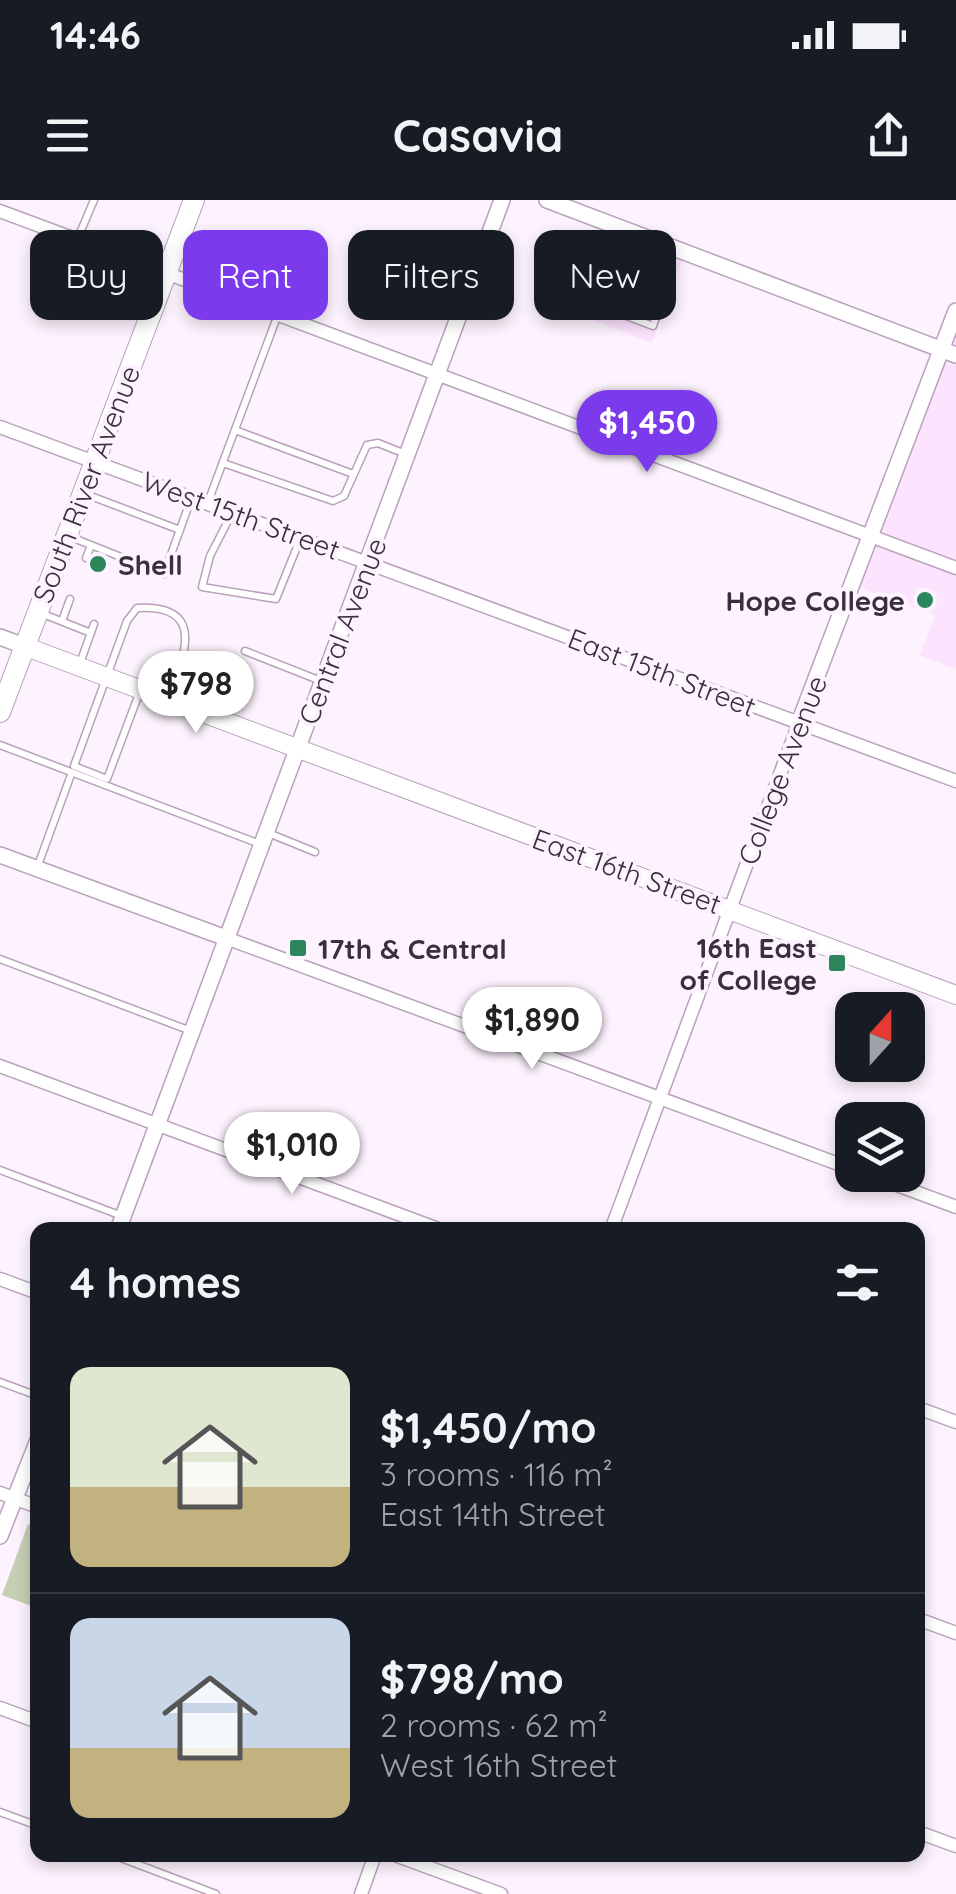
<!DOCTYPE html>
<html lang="en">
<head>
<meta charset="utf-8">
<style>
	body { margin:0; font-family:Quicksand,sans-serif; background:#20242c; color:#f1f3f6; height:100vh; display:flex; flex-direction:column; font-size:38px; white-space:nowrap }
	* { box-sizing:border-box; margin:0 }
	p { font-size:32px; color:#9ea1a6 }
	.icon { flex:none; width:55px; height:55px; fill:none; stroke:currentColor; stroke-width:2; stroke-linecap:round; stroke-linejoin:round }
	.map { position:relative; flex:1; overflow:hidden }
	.drawer { position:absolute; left:30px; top:1022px; width:895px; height:640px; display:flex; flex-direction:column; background:#171b24; border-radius:20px; box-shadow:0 5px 15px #0003 }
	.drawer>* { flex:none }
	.banner { position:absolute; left:30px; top:30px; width:898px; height:90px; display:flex; gap:20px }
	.needle { width:65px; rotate:21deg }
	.tools { position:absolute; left:835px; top:792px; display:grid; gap:20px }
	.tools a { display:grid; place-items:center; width:90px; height:90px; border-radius:20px; background:#171b24; box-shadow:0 5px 15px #0003; font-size:50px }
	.price { position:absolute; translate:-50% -85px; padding:0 22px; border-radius:35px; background:#fff; color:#222; font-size:32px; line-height:65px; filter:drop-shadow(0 2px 5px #0008) }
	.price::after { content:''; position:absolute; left:50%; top:60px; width:30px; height:22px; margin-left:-15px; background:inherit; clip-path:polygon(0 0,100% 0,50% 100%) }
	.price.on { background:#7c3aed; color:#fff }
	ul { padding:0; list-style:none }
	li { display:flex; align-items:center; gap:30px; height:250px; padding:0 40px }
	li+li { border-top:2px solid #363941 }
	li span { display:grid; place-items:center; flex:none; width:280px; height:200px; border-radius:20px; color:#555 }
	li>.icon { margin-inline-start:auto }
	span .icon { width:120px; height:120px; fill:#fffc; stroke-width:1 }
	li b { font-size:42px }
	h2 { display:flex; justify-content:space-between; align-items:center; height:120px; padding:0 40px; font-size:42px }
	.pill { padding:0 35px; border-radius:20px; background:#171b24; box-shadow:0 5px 15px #0003; font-size:35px; line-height:90px }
	.pill.on { background:#7c3aed; color:#fff }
	.status { display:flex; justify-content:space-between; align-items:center; height:70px; padding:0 50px; background:#171b24; direction:ltr }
	.status svg { height:28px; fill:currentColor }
	header { display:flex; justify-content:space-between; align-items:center; height:130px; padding:0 40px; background:#171b24; font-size:45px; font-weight:700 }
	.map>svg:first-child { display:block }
	.built { fill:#fce3fe }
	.green { fill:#c6ceb4 }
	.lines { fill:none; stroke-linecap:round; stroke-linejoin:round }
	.service-casing { stroke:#b9a1bc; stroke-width:9 }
	.minor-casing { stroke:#b9a1bc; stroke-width:15 }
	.tertiary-casing { stroke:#b9a1bc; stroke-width:18 }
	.secondary-casing { stroke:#b9a1bc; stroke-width:20 }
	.primary-casing { stroke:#b9a1bc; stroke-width:22 }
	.service { stroke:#fff; stroke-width:6 }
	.minor { stroke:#fff; stroke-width:12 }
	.tertiary { stroke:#fff; stroke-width:15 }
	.secondary { stroke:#fff; stroke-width:18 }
	.primary { stroke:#fff; stroke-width:20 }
	.poi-dot { fill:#2d865b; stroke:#fdf3fe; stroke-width:4 }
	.labels { text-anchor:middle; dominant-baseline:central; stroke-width:8; stroke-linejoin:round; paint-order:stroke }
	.street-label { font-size:28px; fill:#3a303b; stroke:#fdf3fe }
	.poi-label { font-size:28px; font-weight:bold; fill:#3a303b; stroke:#fdf3fe; text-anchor:start }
</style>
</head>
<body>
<div class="status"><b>14:46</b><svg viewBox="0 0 49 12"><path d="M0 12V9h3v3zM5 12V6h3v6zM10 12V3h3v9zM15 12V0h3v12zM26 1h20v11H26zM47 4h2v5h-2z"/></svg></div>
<header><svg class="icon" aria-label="menu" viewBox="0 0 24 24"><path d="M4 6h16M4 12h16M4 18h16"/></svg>Casavia<svg class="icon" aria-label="share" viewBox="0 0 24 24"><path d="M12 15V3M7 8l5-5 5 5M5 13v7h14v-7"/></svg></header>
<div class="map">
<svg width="956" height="1694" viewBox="0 0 956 1694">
	<rect width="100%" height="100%" fill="#fdf3fe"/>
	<path class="built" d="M619 35 683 58 652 143 587 118Z
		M956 111V469L920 456 935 415 853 385Z"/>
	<path class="green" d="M28 1324 37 1327V1408L2 1395Z"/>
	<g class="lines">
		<g class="service-casing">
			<path id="service" d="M625 31 598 105 653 126C663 98 663 76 673 48
				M77 40 94 0
				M235 230 353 274
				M223 263 333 301 344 296 367 245 378 243 408 255
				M88 295 180 330
				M208 302 277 117
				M232 313 210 356 202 387 276 399 301 337
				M68 336 164 374 191 299
				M86 358 91 345
				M43 414 91 433
				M62 421 70 399
				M245 451 321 481
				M79 466 94 424
				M140 491 107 579 74 566 127 421 137 408C207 404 184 455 170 496
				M0 545 260 644
				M266 632 315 652
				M37 668 72 572
				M0 759 191 831
				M0 970 122 1016
				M0 1182 38 1196
				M0 1612 38 1626
				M113 1655 216 1694"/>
		</g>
		<g class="minor-casing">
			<path id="minor" d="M0 11 956 368
				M0 227 956 581
				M226 738 852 969
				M0 866 441 1030
				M870 975 956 1007
				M611 1030 799 523
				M0 1079 38 1093
				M918 1208 956 1222
				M0 1293 38 1307
				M918 1419 956 1433
				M0 1508 38 1522
				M918 1632 956 1646
				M395 1655 501 1694
				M361 1694 375 1655"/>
		</g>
		<g class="tertiary-casing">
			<path id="tertiary" d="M547 0 956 155
				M0 437 24 446
				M799 523 956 111
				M0 655 226 738
				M118 1030 502 0
				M0 1336 38 1240"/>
		</g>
		<g class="secondary-casing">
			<path id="secondary" d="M24 446 956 795"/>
		</g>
		<g class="primary-casing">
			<path id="primary" d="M0 512 194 0"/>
		</g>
		<use href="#service" class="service"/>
		<use href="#minor" class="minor"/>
		<use href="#tertiary" class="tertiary"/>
		<use href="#secondary" class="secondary"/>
		<use href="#primary" class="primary"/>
	</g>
	<g class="poi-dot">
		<circle cx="98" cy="364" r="10"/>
		<circle cx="925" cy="400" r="10"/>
		<rect x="288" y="738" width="20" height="20" rx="5"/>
		<rect x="827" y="753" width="20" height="20" rx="5"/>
	</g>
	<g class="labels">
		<g class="street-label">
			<text transform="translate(86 284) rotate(-69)">South River Avenue</text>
			<text transform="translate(241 315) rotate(20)">West 15th Street</text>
			<text transform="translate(342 431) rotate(-69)">Central Avenue</text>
			<text transform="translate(662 472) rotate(21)">East 15th Street</text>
			<text transform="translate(782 570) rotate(-69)">College Avenue</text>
			<text transform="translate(627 671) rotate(20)">East 16th Street</text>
		</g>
		<g class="poi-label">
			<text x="118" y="364">Shell</text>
			<text x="905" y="400" text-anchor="end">Hope College</text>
			<text x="817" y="747" text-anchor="end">16th East<tspan x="817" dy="32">of College</tspan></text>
			<text x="318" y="748">17th &amp; Central</text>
		</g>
	</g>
</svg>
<div class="tools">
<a><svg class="needle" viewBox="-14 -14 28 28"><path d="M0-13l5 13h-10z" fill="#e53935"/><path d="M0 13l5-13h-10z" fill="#9ea1a6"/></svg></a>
<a><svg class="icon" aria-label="layers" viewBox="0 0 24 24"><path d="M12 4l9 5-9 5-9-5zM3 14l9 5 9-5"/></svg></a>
</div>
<b class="price on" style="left:647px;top:275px">$1,450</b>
<b class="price" style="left:196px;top:536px">$798</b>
<b class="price" style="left:532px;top:872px">$1,890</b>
<b class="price" style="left:292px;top:997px">$1,010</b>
<div class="banner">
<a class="pill">Buy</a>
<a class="pill on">Rent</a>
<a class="pill">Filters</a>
<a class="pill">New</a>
</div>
<section class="drawer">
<h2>4 homes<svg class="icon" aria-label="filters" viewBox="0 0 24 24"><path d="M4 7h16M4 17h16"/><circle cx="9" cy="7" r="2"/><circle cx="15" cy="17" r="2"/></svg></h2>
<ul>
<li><span style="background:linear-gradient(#dfe7d0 60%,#c2b280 0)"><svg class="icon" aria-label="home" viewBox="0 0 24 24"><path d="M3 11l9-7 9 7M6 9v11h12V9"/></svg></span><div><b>$1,450/mo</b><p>3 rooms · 116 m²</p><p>East 14th Street</p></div></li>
<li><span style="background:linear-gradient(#c9d6e8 65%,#c2b280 0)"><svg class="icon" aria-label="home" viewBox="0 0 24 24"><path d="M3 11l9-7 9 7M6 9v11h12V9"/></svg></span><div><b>$798/mo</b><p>2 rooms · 62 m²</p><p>West 16th Street</p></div></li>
</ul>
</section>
</div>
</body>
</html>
